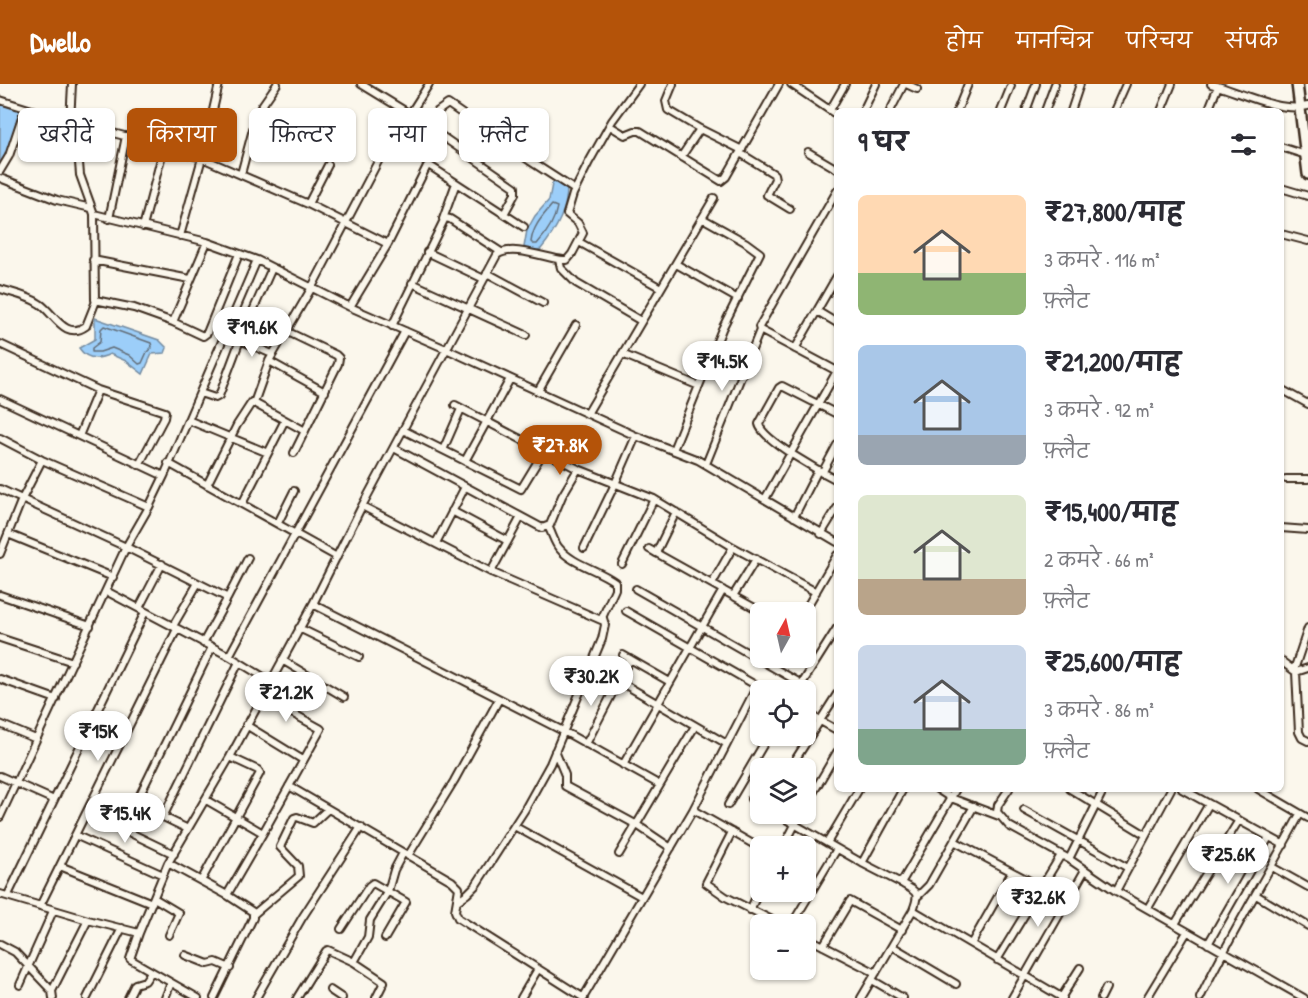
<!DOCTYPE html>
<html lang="hi">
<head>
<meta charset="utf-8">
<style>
	body { margin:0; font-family:"Patrick Hand","Playpen Sans Deva",sans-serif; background:#f2f2f3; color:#2b2b33; height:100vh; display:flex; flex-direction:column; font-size:22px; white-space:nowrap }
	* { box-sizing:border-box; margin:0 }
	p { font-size:20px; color:#7c7c81 }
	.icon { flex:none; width:33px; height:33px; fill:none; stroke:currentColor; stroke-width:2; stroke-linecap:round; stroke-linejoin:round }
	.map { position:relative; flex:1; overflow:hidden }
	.details { position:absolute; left:834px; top:24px; width:450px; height:684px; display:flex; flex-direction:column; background:#fff; border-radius:9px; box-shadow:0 2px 4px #0004 }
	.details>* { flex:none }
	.top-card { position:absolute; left:18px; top:24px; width:570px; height:54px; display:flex; gap:12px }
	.needle { width:39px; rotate:8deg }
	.fabs { position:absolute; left:750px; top:518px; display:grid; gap:12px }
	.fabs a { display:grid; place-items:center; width:66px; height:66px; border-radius:9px; background:#fff; box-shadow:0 2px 4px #0004; font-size:30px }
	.price { position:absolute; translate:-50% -51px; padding:0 14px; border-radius:21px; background:#fff; color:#222; font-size:20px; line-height:39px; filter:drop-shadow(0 2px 3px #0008) }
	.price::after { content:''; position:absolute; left:50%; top:36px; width:18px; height:14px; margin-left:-9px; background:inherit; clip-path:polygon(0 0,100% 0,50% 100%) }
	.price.current { background:#b45309; color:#fff }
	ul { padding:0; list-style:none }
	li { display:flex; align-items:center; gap:18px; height:150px; padding:0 24px }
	li span { display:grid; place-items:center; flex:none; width:168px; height:120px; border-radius:9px; color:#555 }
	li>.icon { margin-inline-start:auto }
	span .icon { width:72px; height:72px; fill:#fffc; stroke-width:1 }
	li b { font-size:26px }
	h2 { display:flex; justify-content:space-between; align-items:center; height:72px; padding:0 24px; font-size:26px }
	.pill { padding:0 21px; border-radius:9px; background:#fff; box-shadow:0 2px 4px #0004; font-size:21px; line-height:54px }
	.pill.current { background:#b45309; color:#fff }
	header { display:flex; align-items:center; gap:36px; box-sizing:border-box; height:84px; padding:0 30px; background:#b45309; color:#fff }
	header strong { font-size:28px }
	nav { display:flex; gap:33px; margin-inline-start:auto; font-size:21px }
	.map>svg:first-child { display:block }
	.water { fill:#9ccef9; stroke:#758ca1; stroke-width:1.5 }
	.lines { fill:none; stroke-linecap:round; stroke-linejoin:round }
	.shore { stroke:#626c76; stroke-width:1.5 }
	.street-casing { stroke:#3b2a1e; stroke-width:10 }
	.secondary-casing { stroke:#3b2a1e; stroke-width:14 }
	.street { stroke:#fbf7ec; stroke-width:6 }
	.secondary { stroke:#fbf7ec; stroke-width:9 }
</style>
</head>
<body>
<header>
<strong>Dwello</strong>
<nav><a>होम</a><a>मानचित्र</a><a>परिचय</a><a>संपर्क</a></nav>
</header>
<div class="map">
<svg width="1308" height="914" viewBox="0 0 1308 914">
	<rect width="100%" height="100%" fill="#fbf7ec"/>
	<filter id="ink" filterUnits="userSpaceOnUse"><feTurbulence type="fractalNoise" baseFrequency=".0167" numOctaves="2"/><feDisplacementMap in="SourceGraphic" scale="12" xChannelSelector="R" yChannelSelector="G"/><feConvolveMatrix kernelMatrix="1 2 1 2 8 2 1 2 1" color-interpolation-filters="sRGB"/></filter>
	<g filter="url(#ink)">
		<path class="water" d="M0 20 23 27 3 80 0 82Z
			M556 97 567 104C567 127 555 148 541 165L532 168 524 163 527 146 535 132 549 116 552 100Z
			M95 234 159 256 167 264 165 269 152 270 143 290 126 277 110 270C98 276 87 276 79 264L95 255Z"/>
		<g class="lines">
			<path class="shore" d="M552 121 557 123C555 136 546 150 537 160H533L531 158C533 142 542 133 552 121Z
				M104 242 151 259 152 263 147 268 142 279 139 280 129 271 112 264 100 268H92V264L100 258 101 245Z"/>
			<g class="street-casing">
				<path id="street" d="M72 0 70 38 77 54 80 91 94 130 207 158 257 176 350 223 446 265 636 352 698 376 837 458
					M361 0 410 30 515 103V110L504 130
					M673 0 666 17 668 26 700 45 742 66
					M791 0 837 31
					M906 0 917 5
					M1211 0C1240 8 1279 29 1308 22
					M0 16 70 38 144 57 202 74 308 120 388 160
					M830 26 845 0
					M863 27 876 0
					M890 27 904 0
					M957 27 968 0
					M1001 27 1011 2
					M1026 27 1036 0
					M1045 27 1055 0
					M1071 27 1080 0
					M1114 27 1126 0
					M1161 27 1172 0
					M1208 27 1218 2
					M410 30 429 0
					M426 40 438 27 448 20 530 77 575 106
					M610 42 625 51 635 47H640L721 97 726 93 779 0
					M1281 63 1306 71
					M808 68 837 85
					M740 69 774 90 775 95 767 111 790 125
					M681 73 700 45
					M0 87 9 72 25 24
					M241 90 256 34 261 23 277 0
					M0 94 57 116 91 124
					M1281 104 1308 112
					M308 120 328 81
					M94 130 95 216 134 224 173 238 203 252 207 249 239 170
					M109 135 126 52
					M443 135 456 99
					M143 143 164 63
					M1281 150 1308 157
					M180 152 202 74 219 0
					M579 158 661 204
					M427 168 484 195
					M93 176 190 195
					M559 176 561 184 576 199 641 237
					M676 180 738 215
					M487 189 543 219
					M412 199 526 251
					M0 205C13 209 29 212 40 220 54 229 65 257 86 242L96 217
					M350 223 388 160 427 82H430L524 143
					M817 227 837 239
					M173 238 207 158
					M392 242 445 134 450 135 501 168
					M286 247 336 271 339 274 338 280 294 369
					M240 256 272 270
					M0 260 98 306 165 328 164 334 139 381
					M795 265 837 192
					M622 270 699 302
					M269 277 325 308
					M1281 305 1308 320
					M538 307 576 241
					M200 309 215 314 219 312 240 256 272 184
					M0 315 164 392
					M254 319 269 277 311 205 394 47
					M455 321 578 385 654 415 733 463 816 508
					M587 330 714 114
					M837 330 782 302 779 304 759 340C762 356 821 388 837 396
					M188 336 268 369
					M403 346 521 405 544 367
					M79 352 98 306
					M0 354 42 376 149 423
					M394 364 542 444 550 441 562 412 578 385
					M443 366 461 325
					M673 366 722 245 760 169 745 158 702 134
					M465 377 510 295
					M168 379 337 473
					M706 380 760 246
					M822 389 837 361
					M1286 395H1308
					M207 401 237 341 252 318 305 347
					M0 405 126 463 226 513V517L203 559
					M765 415 837 287 760 246 759 243 837 107
					M242 420 285 336
					M362 422 491 488 601 536 615 505V498C598 485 573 481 559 464 554 458 552 449 548 442
					M452 427 508 457
					M794 433 818 386
					M278 439 294 407
					M1281 444 1308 446
					M8 450 113 493
					M821 450 837 424
					M436 459 465 403
					M584 464 615 400 636 352
					M649 465 762 528
					M656 469 676 428
					M0 470 22 415 42 376
					M622 480 654 415
					M491 488 521 433
					M712 500 733 463
					M636 505 802 600
					M106 507 229 572 270 597
					M0 511 90 542
					M733 512 756 475
					M227 515 248 474
					M313 520 565 648 660 701
					M139 524 162 480
					M626 527 764 606
					M804 528 837 471
					M173 542 198 499
					M299 544 359 573
					M0 554 73 578
					M623 571 670 598
					M229 572 405 247
					M282 576 344 613
					M1281 577 1296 588 1299 648 1302 654 1308 657
					M1294 586 1308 544
					M1296 588 1308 584
					M610 592 727 660
					M0 595 56 615
					M798 606 837 544
					M806 629 837 646
					M0 640 36 655
					M246 641 303 676
					M586 660 630 575
					M555 667 565 691V702L637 741 671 764
					M623 681 723 506
					M790 684 837 610
					M0 692 54 716
					M289 702 452 797 459 804 455 827 458 834 584 914
					M937 705 951 714 999 732
					M1009 705 998 721 997 728 1009 742 1069 775 1116 807 1304 914
					M1070 705 1146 751
					M1182 705 1284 761
					M1258 705 1308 734
					M751 715 760 721
					M206 716 263 749 321 645 263 613
					M136 719 212 563
					M728 721 769 651
					M806 721 837 668
					M693 726 760 764
					M1024 726 1128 784
					M87 728 174 770
					M775 729 862 779 901 799
					M0 733 126 463 149 423 164 392 257 176
					M163 733 239 578
					M112 741 126 715 188 745
					M514 742 642 813
					M732 748 706 799 726 813 780 840
					M75 751 163 791
					M954 757 1041 803
					M827 759 859 705
					M784 762 801 729
					M619 770 695 642
					M408 772 454 697 499 615
					M1069 775 1104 705
					M168 779 227 811 253 828V834L214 914
					M862 779 903 705
					M60 782 152 819
					M1272 783 1308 803
					M201 797 260 689 258 686 230 673
					M1116 807 1171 705
					M0 810 88 836 139 849
					M8 811 145 528
					M227 811 263 749
					M1256 811 1308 842
					M918 812 929 801 974 722
					M154 814 179 829 169 851
					M457 817 467 810 476 801 525 725 550 680 602 555 605 541 603 534
					M40 822 177 545
					M1148 824 1209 720
					M750 826 760 805
					M913 826 1063 914
					M254 830 299 792 298 782 280 763 294 734 297 733 313 739 328 725
					M792 840 837 765
					M1175 840 1239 736
					M341 845 369 802 373 799 406 818 385 854
					M806 853 876 889
					M0 860 15 868 52 907
					M971 860 1012 788
					M1208 860 1269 753
					M823 862 850 817 902 846
					M892 862 956 900
					M185 871 208 880 216 878 230 884
					M997 876 1061 771
					M354 878 368 853 370 836 388 807 394 786 403 769
					M872 896 903 914
					M20 901 53 827
					M330 906 342 914
					M53 914 52 907 88 836
					M87 914 122 844
					M128 914 135 900 145 897 151 888
					M165 914 171 899
					M198 914 130 875 139 849 168 779 230 673 313 520 362 422 497 171C511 160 546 174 563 176H567L572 170 583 149 578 139 567 130 573 110 589 78 612 37 639 0
					M256 914 302 834 361 743
					M297 914 326 867 328 866 354 878 384 898 376 914
					M521 914 538 885
					M583 914 693 726 757 602
					M861 914 913 826C920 808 917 808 901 799L956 705
					M1012 914 1085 786
					M1061 914 1080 884
					M1101 914 1106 904
					M1147 914 1187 848
					M1200 914C1230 851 1267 792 1300 730"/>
			</g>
			<g class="secondary-casing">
				<path id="secondary" d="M1297 0 1308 90"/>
			</g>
			<use href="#street" class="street"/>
			<use href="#secondary" class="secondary"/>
		</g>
	</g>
</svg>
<div class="fabs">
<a><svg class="needle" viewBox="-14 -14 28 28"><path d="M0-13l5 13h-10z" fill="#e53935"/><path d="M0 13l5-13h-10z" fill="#7c7c81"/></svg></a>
<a><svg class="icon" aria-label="locate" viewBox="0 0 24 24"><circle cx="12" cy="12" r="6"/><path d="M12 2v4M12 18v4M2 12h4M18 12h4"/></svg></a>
<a><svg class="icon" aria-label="layers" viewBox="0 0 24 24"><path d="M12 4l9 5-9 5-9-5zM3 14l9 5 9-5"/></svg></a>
<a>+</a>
<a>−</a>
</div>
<b class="price" style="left:252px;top:274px">₹19.6K</b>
<b class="price" style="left:722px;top:308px">₹14.5K</b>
<b class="price current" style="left:560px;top:392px">₹27.8K</b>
<b class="price" style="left:591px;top:623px">₹30.2K</b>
<b class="price" style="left:286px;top:639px">₹21.2K</b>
<b class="price" style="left:98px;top:678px">₹15K</b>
<b class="price" style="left:125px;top:760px">₹15.4K</b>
<b class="price" style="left:1228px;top:801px">₹25.6K</b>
<b class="price" style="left:1038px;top:844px">₹32.6K</b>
<div class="top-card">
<a class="pill">खरीदें</a>
<a class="pill current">किराया</a>
<a class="pill">फ़िल्टर</a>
<a class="pill">नया</a>
<a class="pill">फ़्लैट</a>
</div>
<section class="details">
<h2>9 घर<svg class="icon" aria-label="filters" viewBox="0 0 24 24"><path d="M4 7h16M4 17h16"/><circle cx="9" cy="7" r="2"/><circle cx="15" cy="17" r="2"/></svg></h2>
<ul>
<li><span style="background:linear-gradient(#ffd9b3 65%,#8fb573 0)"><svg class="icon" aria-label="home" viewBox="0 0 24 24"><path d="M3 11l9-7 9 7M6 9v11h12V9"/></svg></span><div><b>₹27,800/माह</b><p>3 कमरे · 116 m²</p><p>फ़्लैट</p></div></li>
<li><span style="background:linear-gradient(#a9c7e8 75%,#9aa5b1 0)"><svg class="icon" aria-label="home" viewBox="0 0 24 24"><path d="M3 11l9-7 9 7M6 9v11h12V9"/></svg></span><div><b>₹21,200/माह</b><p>3 कमरे · 92 m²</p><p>फ़्लैट</p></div></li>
<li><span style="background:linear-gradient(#dfe7d0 70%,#b9a48a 0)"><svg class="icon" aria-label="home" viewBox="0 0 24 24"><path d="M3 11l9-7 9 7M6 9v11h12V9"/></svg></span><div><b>₹15,400/माह</b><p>2 कमरे · 66 m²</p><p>फ़्लैट</p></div></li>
<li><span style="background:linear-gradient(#c9d6e8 70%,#7fa58c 0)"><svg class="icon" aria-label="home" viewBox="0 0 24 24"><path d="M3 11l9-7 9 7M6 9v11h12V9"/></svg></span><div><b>₹25,600/माह</b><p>3 कमरे · 86 m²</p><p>फ़्लैट</p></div></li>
</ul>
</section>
</div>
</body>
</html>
